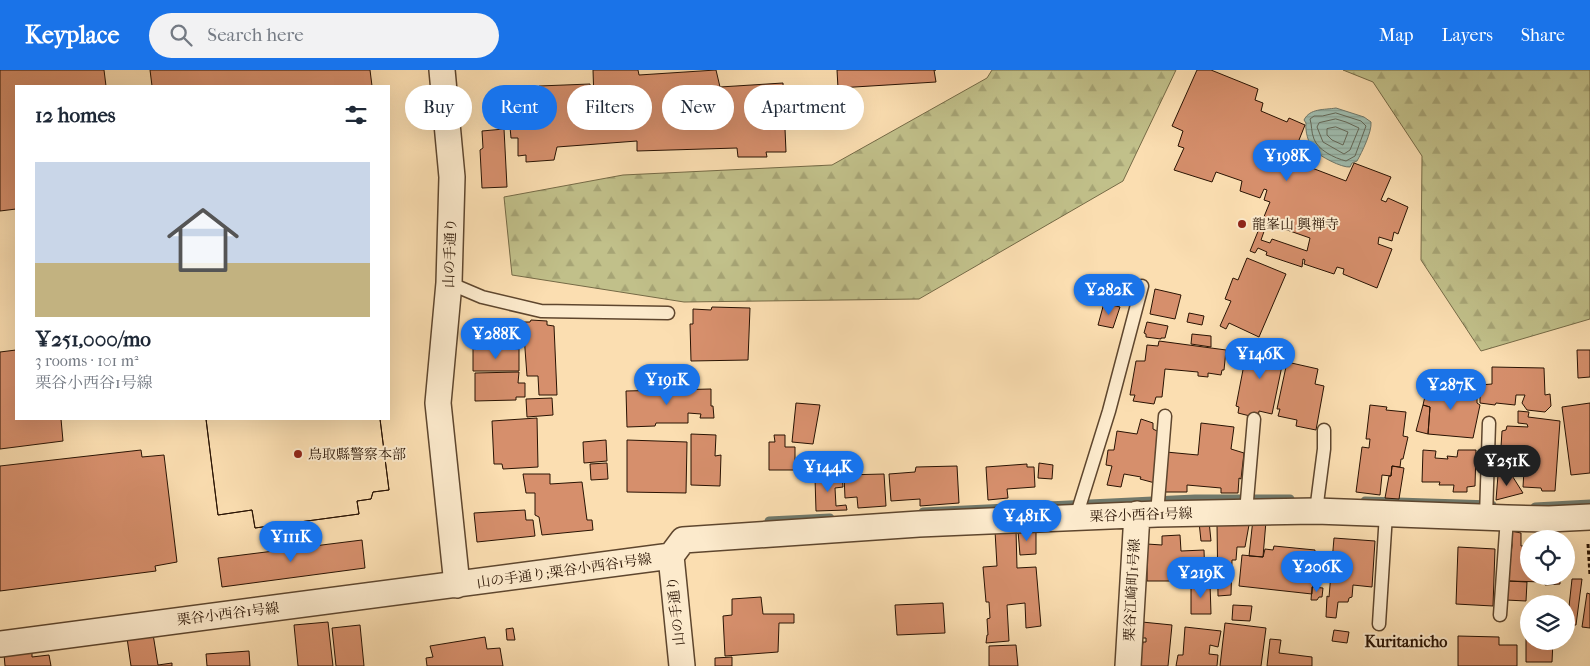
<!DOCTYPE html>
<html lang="en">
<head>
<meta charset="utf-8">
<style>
	body { margin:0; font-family:"IM FELL French Canon","Noto Serif JP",serif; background:#f2f2f3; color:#1f2937; height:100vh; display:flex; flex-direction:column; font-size:19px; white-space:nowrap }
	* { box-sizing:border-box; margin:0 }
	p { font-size:16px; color:#747a83 }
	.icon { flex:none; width:28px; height:28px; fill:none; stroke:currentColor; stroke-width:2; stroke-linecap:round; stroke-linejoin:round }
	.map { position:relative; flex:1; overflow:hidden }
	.panel { position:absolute; left:15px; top:15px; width:375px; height:335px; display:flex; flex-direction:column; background:#fff; border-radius:0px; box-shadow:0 5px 20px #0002 }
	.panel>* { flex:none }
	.top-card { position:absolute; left:405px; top:15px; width:475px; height:45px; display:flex; gap:10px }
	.tools { position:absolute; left:1520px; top:460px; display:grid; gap:10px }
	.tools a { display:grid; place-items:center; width:55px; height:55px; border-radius:50%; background:#fff; box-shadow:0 5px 20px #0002; font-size:25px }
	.price { position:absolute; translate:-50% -42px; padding:0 11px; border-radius:18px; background:#1a73e8; color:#fff; font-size:16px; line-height:32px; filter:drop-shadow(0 1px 2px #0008) }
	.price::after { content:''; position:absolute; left:50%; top:30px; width:15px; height:11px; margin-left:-8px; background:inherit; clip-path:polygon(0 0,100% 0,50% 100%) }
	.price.current { background:#222; color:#fff }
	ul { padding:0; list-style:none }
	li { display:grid; align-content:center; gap:10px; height:265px; padding:0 20px }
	li span { display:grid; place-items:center; height:155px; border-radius:0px; color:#555 }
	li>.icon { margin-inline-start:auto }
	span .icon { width:90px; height:90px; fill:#fffc; stroke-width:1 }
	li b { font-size:21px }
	h2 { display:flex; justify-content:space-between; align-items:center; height:60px; padding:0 20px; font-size:21px }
	.chip { padding:0 18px; border-radius:22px; background:#fff; box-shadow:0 5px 20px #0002; font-size:18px; line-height:45px }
	.chip.current { background:#1a73e8; color:#fff }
	header { display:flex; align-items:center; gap:30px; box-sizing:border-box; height:70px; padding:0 25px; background:#1a73e8; color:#fff }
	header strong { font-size:24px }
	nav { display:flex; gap:28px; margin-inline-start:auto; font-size:18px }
	.search { width:350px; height:45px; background:#f2f2f3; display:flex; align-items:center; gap:12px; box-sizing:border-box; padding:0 18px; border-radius:28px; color:#747a83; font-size:19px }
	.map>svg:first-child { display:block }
	.forest { fill:url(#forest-firs); stroke:#756a46 }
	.water { fill:url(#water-rules); stroke:#70786a }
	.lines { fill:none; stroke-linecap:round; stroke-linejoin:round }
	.shore { stroke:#646858; stroke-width:1 }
	.stream { stroke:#70786a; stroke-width:9 }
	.building { fill:#d68f6c; stroke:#291303; fill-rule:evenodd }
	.lane-casing { stroke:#5e462e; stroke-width:15 }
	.street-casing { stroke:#5e462e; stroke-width:28 }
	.path { stroke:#291303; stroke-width:3; stroke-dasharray:4 2.5; stroke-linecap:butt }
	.lane { stroke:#fceacc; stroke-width:12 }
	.street { stroke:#fceacc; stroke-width:25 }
	.poi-dot { fill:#8f2418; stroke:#fceacc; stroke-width:2 }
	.labels { text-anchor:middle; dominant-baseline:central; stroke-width:4; stroke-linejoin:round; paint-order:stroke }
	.poi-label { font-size:14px; fill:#291303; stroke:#fceacc; text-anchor:start }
	.street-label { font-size:14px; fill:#291303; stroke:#fceacc }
	.quarter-label { font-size:16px; font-weight:bold; fill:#291303; stroke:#fceacc }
</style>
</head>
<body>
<header>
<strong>Keyplace</strong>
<div class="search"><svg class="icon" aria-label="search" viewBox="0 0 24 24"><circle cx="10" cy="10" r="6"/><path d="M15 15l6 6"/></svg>Search here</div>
<nav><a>Map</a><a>Layers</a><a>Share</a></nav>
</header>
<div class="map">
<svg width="1590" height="596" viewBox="0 0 1590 596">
	<defs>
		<pattern id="forest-firs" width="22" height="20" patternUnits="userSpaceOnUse" patternTransform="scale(1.25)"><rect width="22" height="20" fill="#c1c08a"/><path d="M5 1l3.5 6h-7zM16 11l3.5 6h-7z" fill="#a6a475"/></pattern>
		<pattern id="water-rules" width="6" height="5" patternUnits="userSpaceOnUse" patternTransform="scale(1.25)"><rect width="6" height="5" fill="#9fbcae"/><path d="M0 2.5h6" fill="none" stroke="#89a194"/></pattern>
	</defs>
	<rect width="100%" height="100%" fill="#fbdeb1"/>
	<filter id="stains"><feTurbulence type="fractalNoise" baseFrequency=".004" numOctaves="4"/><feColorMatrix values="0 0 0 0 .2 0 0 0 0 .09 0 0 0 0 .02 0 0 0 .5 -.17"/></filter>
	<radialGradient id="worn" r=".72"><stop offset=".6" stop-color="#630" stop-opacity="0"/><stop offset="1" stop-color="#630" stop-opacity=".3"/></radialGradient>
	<path class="forest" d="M992 0H1176L1123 111 919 229 684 232 512 205 504 127 623 105 832 95 987 8Z
		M1343 0H1590V249L1481 281 1421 190 1422 86 1373 12Z"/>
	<path class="water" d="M1336 38 1364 47 1371 52C1372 62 1362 82 1357 91L1352 93 1350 97C1342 98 1319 86 1314 80 1308 73 1305 61 1306 53L1304 50C1310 38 1324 40 1336 38Z"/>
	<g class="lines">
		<path class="shore" d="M1336 43 1361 51 1366 56 1355 86 1346 91C1334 88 1318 80 1314 69 1311 62 1312 55 1310 49L1314 46H1322Z
			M1336 49 1346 52 1359 58 1350 80 1344 84 1323 72 1317 57 1319 53Z
			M1336 57 1348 62 1343 75 1332 70 1327 65V59Z"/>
		<path class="stream" d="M1365 431 1492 435
			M1535 437 1590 434
			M923 442 1195 429H1290
			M769 451 830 448"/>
	</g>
	<path class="building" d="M0 0H104L106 16H16V139L0 141Z
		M150 0H370L372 16H152Z
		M593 0H638L639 5 716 0 720 17 783 13 786 82H766L767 87H738L737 78 637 81V71L557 77 554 90 526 92V85L518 86V68H511L510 57 516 55 515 37H533L532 24 538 22 539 16 590 14 591 31 594 30Z
		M837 0H936H934L936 12 838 18Z
		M1197 0H1211L1258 19 1255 30 1263 33 1261 41 1287 52 1289 48 1305 55 1291 90 1346 111 1354 93 1391 107 1381 130 1386 132 1388 128 1408 137 1398 164 1394 162 1392 171 1379 167 1378 174 1392 179 1377 218 1343 204 1344 199 1337 197 1334 204 1304 194 1305 190 1303 189 1302 197 1266 185 1267 182 1258 178 1255 183 1250 181 1270 132 1264 130 1267 120 1264 119 1260 128 1240 121 1242 111 1216 102 1212 112 1174 100 1184 78 1178 76 1183 61 1172 56ZM1267 153 1310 168 1307 181 1272 169 1270 173 1261 170Z
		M504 59 507 117 482 118 480 80 483 78 482 61Z
		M1247 188 1286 204 1259 267 1229 253 1226 259 1220 256 1231 231 1225 229 1233 208 1238 210Z
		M1155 219 1181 225 1175 249 1150 244Z
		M1104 233 1120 237 1113 258 1098 255Z
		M712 237 750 238 748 290 691 291 690 254H693V239L711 240Z
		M1189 243 1204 246 1202 255 1187 252Z
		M531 250 547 251V255L554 256 557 325H539L538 306H527L523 252H530Z
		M1147 252 1168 256 1165 268H1161V269L1146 267V264L1144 263Z
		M1192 264 1211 266V277L1191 274Z
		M1159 271 1226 280 1224 300H1222L1221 305 1208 303V307L1198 306V302L1165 299 1162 327H1156L1154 334 1133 331 1135 325H1130L1136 291H1145L1147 275 1158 276Z
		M1259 273 1284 278 1281 290 1283 291 1272 344 1259 341 1258 348 1238 343 1239 337 1236 336 1247 279 1257 281Z
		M473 279H519V301H473Z
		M16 280V349H61L63 371 0 379V282Z
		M1577 280H1590V307L1578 308Z
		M1287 292 1318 299 1315 314 1324 316 1316 360 1296 356 1297 350 1278 346 1280 339H1277Z
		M1492 297 1544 298 1545 325 1550 324 1551 336 1545 342 1527 340 1522 333 1525 325H1516L1515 335 1496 333 1495 335 1480 333V315L1492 314Z
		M519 302 518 313H525V327H516V330L475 331V303Z
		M1428 313 1470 320 1471 324 1477 325V333L1480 335 1473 368 1428 364 1430 337 1423 335Z
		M711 319V336H713L714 348H700L701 344 688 343V353H656L655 356 627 357 626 321Z
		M552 328 553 345 527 347 526 329Z
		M796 333 820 335 813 374 792 372Z
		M1590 333V403L1571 405 1562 337Z
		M1370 335 1387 337 1386 340 1406 342 1403 366 1408 367 1403 389H1401L1400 397 1392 396 1391 406 1382 405 1380 425 1356 422 1362 377 1369 378 1370 369H1366Z
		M1423 335 1430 337 1428 364 1416 361Z
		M1518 341 1529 342 1528 347 1560 351 1555 421H1542L1541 418 1523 417 1524 400 1508 399 1509 376 1501 377 1502 361 1506 360 1507 356 1528 357 1527 354 1518 353Z
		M537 348 538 397 503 399 502 394H494L492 351Z
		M206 349H380L389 420 373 422 371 429 357 431 359 444 255 458 252 440 218 445Z
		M206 349H380L389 420 373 422 371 429 357 431 359 444 255 458 252 440 218 445Z
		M1141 349 1153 353V359L1159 362 1155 413 1140 409 1141 407 1124 404 1121 417 1107 415 1112 396 1106 395 1108 380H1114L1117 361 1137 364Z
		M1201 353 1234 357 1231 379 1244 383 1241 409 1239 408 1238 423H1221V418L1187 415V422H1163L1166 382 1198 385Z
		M691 364 716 365 715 386 721 385 720 416 691 415Z
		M774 365H785V377H795V400H769V372H775Z
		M606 370 607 391 584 393 583 372Z
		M627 370 687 372 686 423 627 422Z
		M141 380 142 387 164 385 177 492 155 496 156 501 0 521V396Z
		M1423 380 1436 381 1435 388 1448 389 1447 386 1457 387 1458 380H1476L1475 416 1467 417V422H1453L1454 415H1439L1440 412H1422Z
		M607 393 608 409 591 410 590 394Z
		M1039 393 1053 395 1052 409 1038 408Z
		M1027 394V397H1034L1035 417 1007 419 1008 428 988 430 986 397Z
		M957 396 959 433 920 436V429L891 431 889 404 915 402 916 397Z
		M1392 396 1404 398 1399 429 1385 428 1389 406H1391Z
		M523 404H550V414L582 412 587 450H592L593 460 542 465 539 447 535 445V423H526Z
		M884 404 886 436 858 438 857 427 845 428 844 405Z
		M1511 404 1523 423 1496 430 1498 405Z
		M842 405 843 417 835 418 836 436 846 435 847 440 816 441 815 408Z
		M525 440 526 450H533L535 466 477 472 474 443Z
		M1253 449 1266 451 1263 487 1249 486Z
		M1209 451 1211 471H1201L1199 452Z
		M1217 454 1249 455 1245 477H1237L1236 490H1232L1231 525 1218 526Z
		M1016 460 1017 498 1036 497 1041 556 1026 558 1025 533 1007 535 1009 571 986 573 987 565H988L987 549 990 548 989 532H986L983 497 997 496 995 461Z
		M1036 460V484L1020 485 1018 461Z
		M1511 461 1521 463V476H1529V506H1560V514L1545 515 1544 512 1508 511 1512 475Z
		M1180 465 1181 481 1204 480 1205 511H1147V474L1162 475V466Z
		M1334 468 1375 471 1372 517 1353 515 1352 527 1349 528 1348 532H1338L1336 548 1326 547 1327 526 1329 527Z
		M362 470 365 498 222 517 218 488Z
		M1274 476 1315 480 1312 524 1239 516 1242 485 1263 487 1265 479 1273 480Z
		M1458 477 1495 479 1493 536 1456 534Z
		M1572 509H1582L1576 555H1567Z
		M1508 511 1527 512 1526 531 1506 530Z
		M1191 513H1210L1211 544H1191Z
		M1312 517 1323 518 1322 527H1319L1317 530H1311Z
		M1587 523 1590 524V558L1582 557Z
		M761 527 763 544H794V553H779L778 582 725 586 723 546 732 545V529Z
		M943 533 945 563 897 565 895 535Z
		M1233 535 1252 536 1250 551 1232 550Z
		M328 552 333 596H298L294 555Z
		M1142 552 1172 555 1168 596H1139L1143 572H1146V568H1141Z
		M1225 553 1266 558 1261 596H1220Z
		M360 555 364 596H336L332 558Z
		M1185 557 1221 561 1218 577 1210 575 1209 584 1218 585 1217 596H1176L1178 585H1183Z
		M513 558 515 570H507L506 559Z
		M1334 560 1349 562 1347 573 1332 571Z
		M153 564 158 595 172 593V596H131L127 568Z
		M1526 565H1529V571H1553L1552 592H1526Z
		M1458 566 1499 567V575H1517V596H1458Z
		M485 567 487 579 500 578 503 596H427L426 588 433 587 430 576Z
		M1270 569 1281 570 1279 583 1312 587V596H1267Z
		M1016 575 1018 596H989V576Z
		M32 581V587L49 585 51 596H5L4 584Z
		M249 581 250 596H207L206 584Z
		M732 587V596H715V588Z"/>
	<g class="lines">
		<g class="lane-casing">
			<path id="lane" d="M449 213 482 227 541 241 668 243
				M1316 441 1324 379V360
				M1246 442 1254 349
				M1157 444 1165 346
				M1076 447 1109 341 1142 216
				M1486 447 1489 353
				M1500 545 1507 448
				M1379 554 1386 444"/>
		</g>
		<g class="street-casing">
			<path id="street" d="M442 0 452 107 449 213 438 333 457 515
				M671 486 683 470 919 454 1157 444 1316 441 1507 448 1549 449 1590 447
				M671 486 682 596
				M0 574 671 486
				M1128 596 1137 444"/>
		</g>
		<path class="path" d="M1588 474 1590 505"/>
		<use href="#lane" class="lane"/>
		<use href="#street" class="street"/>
	</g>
	<g class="poi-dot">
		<circle cx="1242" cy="154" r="5"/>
		<circle cx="298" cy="384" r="5"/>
	</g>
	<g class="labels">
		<g class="poi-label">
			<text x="1252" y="154">龍峯山 興禅寺</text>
			<text x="308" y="384">鳥取縣警察本部</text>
		</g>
		<g class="street-label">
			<text transform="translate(450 183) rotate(-88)">山の手通り</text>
			<text transform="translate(1141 445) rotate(-2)">栗谷小西谷1号線</text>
			<text transform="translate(564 501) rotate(-8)">山の手通り;栗谷小西谷1号線</text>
			<text transform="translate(1132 520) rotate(-87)">栗谷江崎町1号線</text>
			<text transform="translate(676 541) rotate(-96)">山の手通り</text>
			<text transform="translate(228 544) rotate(-7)">栗谷小西谷1号線</text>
		</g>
		<g class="quarter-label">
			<text x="1406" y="571">Kuritanicho</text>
		</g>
	</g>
	<rect width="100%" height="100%" filter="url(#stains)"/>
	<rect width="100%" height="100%" fill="url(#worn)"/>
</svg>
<div class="tools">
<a><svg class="icon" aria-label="locate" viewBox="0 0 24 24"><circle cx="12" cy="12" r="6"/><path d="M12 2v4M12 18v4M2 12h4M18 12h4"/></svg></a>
<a><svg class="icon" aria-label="layers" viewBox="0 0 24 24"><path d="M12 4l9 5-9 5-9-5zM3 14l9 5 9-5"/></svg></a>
</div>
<b class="price" style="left:1287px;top:112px">¥198K</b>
<b class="price" style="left:1109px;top:246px">¥282K</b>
<b class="price" style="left:496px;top:290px">¥288K</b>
<b class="price" style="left:1260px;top:310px">¥146K</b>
<b class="price" style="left:667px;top:336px">¥191K</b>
<b class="price" style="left:1451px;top:341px">¥287K</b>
<b class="price current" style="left:1507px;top:417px">¥251K</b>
<b class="price" style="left:828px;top:423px">¥144K</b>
<b class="price" style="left:1027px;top:472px">¥481K</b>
<b class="price" style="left:291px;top:493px">¥111K</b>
<b class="price" style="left:1317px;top:523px">¥206K</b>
<b class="price" style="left:1201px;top:529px">¥219K</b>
<div class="top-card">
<a class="chip">Buy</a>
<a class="chip current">Rent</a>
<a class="chip">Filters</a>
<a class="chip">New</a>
<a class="chip">Apartment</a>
</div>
<section class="panel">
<h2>12 homes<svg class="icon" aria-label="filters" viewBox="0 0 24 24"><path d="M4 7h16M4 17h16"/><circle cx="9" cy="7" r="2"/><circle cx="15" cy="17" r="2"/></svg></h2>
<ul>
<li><span style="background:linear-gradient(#c9d6e8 65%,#c2b280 0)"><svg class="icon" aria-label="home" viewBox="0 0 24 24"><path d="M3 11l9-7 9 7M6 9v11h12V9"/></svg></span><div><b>¥251,000/mo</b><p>3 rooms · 101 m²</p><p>栗谷小西谷1号線</p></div></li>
</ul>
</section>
</div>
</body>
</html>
